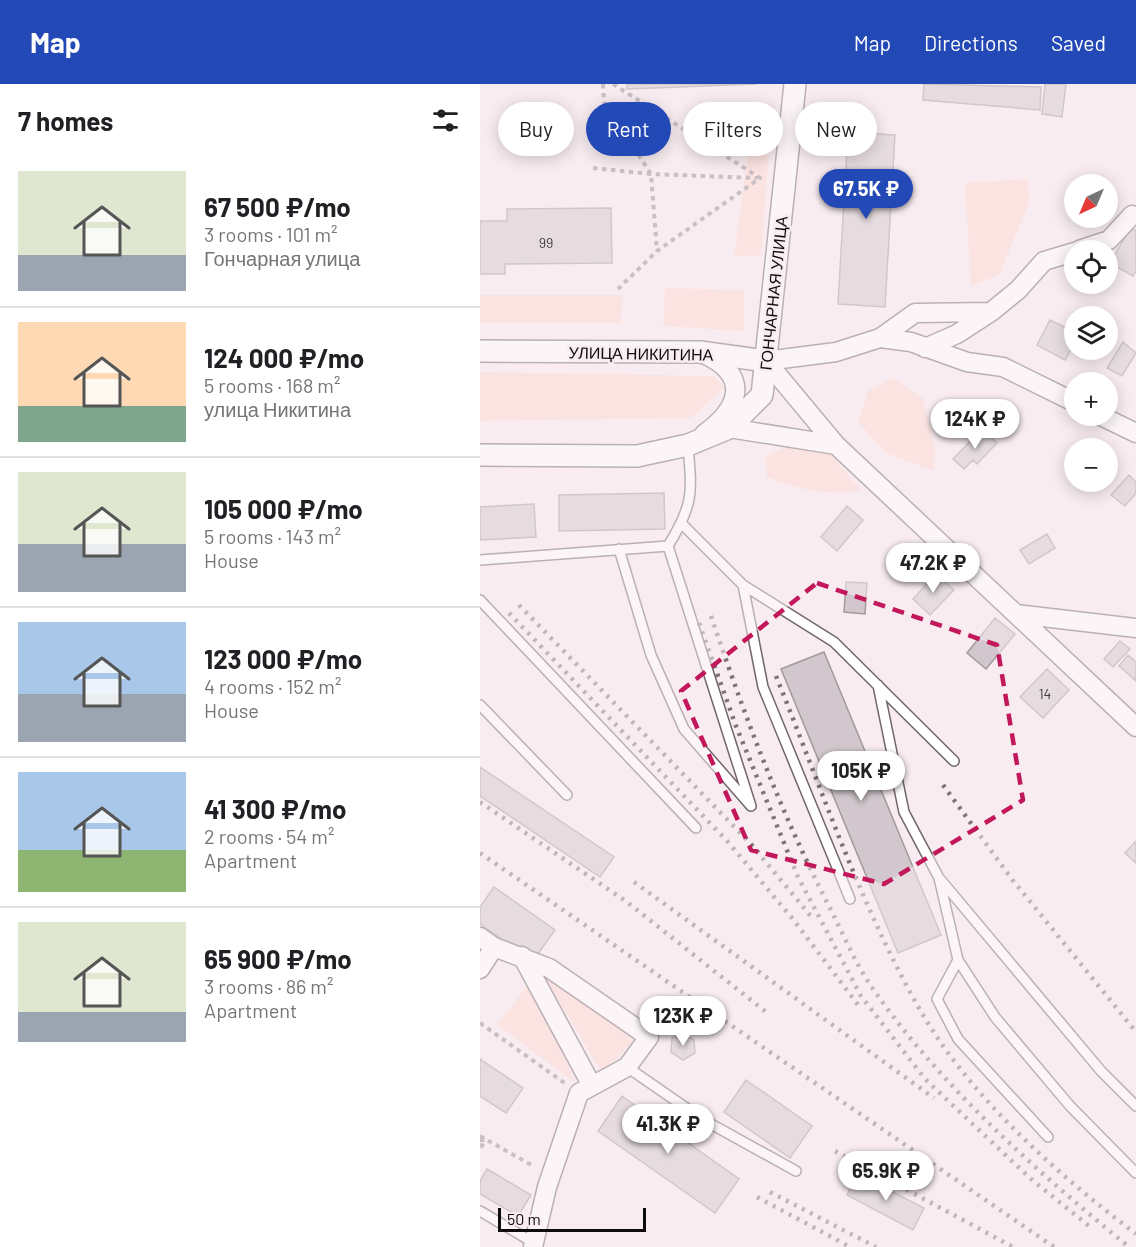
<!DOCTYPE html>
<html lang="en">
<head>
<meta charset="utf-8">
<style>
	body { margin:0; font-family:Barlow,sans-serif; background:#f2f2f2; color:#202124; height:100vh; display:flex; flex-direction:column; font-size:22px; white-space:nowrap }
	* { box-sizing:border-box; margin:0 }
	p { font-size:20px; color:#757577 }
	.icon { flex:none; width:33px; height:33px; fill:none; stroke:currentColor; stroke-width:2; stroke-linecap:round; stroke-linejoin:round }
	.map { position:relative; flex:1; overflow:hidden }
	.sheet { display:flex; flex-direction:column; background:#fff; width:480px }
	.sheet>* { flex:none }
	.banner { position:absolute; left:18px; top:18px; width:548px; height:54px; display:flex; gap:12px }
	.needle { width:39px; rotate:224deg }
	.fabs { position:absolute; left:584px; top:90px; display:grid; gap:12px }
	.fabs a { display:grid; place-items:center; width:54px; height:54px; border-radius:50%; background:#fff; box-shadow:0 3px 15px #0003; font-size:30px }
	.scale { position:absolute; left:18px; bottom:15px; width:148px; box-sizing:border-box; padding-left:6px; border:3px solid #100c0d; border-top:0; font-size:16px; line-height:21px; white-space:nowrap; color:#100c0d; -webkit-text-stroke:4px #f8ecf0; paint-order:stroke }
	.price { position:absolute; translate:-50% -51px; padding:0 14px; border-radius:21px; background:#fff; color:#222; font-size:20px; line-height:39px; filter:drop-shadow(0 2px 3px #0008) }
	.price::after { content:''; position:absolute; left:50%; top:36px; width:18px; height:14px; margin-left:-9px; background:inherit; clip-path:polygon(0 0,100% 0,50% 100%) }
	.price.on { background:#2349b7; color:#fff }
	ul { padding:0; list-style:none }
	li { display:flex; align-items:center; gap:18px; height:150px; padding:0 18px }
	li+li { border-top:2px solid #e0e0e0 }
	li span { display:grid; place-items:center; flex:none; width:168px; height:120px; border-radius:0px; color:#555 }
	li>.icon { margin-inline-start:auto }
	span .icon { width:72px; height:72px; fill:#fffc; stroke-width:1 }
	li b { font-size:26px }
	h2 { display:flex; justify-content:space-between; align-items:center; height:72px; padding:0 18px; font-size:26px }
	.pill { padding:0 21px; border-radius:27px; background:#fff; box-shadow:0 3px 15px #0003; font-size:21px; line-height:54px }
	.pill.on { background:#2349b7; color:#fff }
	header { display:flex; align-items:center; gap:36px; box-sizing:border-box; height:84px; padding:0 30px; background:#2349b7; color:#fff }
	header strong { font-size:28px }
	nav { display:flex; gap:33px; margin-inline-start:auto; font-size:21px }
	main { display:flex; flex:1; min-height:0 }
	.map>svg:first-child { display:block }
	.green { fill:#fdd8cf }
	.building { fill:#d1c7cd; stroke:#a2999e; stroke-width:1.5 }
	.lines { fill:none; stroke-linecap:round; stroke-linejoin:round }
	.service-casing { stroke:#716669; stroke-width:12 }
	.minor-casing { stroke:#716669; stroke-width:21 }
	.tertiary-casing { stroke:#716669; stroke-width:24 }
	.path { stroke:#92898c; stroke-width:4; stroke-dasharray:4.5 4.5; stroke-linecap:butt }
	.service { stroke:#fff; stroke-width:9 }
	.minor { stroke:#fff; stroke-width:18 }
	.tertiary { stroke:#fff; stroke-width:21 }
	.rail { stroke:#7c7476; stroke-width:4.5; stroke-dasharray:3 6; stroke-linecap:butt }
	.marked { fill:none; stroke:#c2185b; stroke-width:4.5; stroke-dasharray:12 8; stroke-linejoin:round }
	.labels { text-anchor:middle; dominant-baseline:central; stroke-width:5; stroke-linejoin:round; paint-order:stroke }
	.number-label { font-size:14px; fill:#403b3d }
	.street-label { font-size:16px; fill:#100c0d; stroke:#f8ecf0 }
</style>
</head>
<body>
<header>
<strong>Map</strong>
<nav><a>Map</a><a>Directions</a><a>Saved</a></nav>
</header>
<main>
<section class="sheet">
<h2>7 homes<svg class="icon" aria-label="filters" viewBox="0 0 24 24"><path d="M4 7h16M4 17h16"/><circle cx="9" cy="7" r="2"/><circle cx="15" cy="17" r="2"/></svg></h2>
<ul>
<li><span style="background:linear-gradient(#dfe7d0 70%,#9aa5b1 0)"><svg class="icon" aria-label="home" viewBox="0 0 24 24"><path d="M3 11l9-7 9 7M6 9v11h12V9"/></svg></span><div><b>67 500 ₽/mo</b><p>3 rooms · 101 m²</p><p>Гончарная улица</p></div></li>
<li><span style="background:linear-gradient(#ffd9b3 70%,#7fa58c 0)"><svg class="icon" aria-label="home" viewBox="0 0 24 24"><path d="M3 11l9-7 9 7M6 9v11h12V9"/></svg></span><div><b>124 000 ₽/mo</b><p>5 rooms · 168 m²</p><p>улица Никитина</p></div></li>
<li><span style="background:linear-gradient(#dfe7d0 60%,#9aa5b1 0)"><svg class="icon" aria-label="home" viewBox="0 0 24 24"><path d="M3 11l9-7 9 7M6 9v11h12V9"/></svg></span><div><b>105 000 ₽/mo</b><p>5 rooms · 143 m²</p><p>House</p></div></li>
<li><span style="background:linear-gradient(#a9c7e8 60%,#9aa5b1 0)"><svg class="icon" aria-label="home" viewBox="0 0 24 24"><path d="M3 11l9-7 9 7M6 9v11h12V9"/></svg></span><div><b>123 000 ₽/mo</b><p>4 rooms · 152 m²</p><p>House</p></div></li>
<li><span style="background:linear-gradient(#a9c7e8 65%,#8fb573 0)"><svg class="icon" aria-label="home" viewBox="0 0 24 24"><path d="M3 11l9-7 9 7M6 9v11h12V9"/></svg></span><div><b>41 300 ₽/mo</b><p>2 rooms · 54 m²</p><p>Apartment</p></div></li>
<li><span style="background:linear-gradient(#dfe7d0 75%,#9aa5b1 0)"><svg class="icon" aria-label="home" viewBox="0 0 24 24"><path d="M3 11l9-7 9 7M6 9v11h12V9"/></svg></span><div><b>65 900 ₽/mo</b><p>3 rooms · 86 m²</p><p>Apartment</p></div></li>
</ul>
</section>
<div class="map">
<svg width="656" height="1163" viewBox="0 0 656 1163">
	<rect width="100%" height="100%" fill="#f8ecf0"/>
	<path class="green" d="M293 19 281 171 254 173 274 25Z
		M547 95 550 117 519 191 491 202 485 99Z
		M185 204 264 206V247L183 242Z
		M0 211H143L140 239H0Z
		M0 288 234 292 245 303 211 334 0 337Z
		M413 294 443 314 455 364 454 387 406 369 378 338 388 307Z
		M314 359 351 371 381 406C347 413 318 405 287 393L286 372Z
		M63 891 155 954 137 975 121 987Z
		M49 900 96 999 17 941Z"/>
	<path class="building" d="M147 0H277L147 5Z
		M444 0 561 3 560 26 443 16Z
		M565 0H586L582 33 562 30Z
		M368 48 415 51 405 223 358 220Z
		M131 124 132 179 25 180V190H0V137H27V125Z
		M651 143 656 147V187L653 192 630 179Z
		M570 236 594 248V260L585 276 557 261Z
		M643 258 656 269 642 292 627 284Z
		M502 345 517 359 497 380 493 376 484 385 473 375Z
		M608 355 621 364H601Z
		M649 391 656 398V409L645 422 631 411Z
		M184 409 185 445 79 447V411Z
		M54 420 56 453 0 456V423Z
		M367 422 383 436 357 467 341 453Z
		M567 450 575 464 549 480 540 466Z
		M456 490 474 506 450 531 433 515Z
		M366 498 387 499 385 530 364 528Z
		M515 534 535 550 506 585 487 569Z
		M640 557 650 565 633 583 624 575Z
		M344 568 461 851 418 869 301 585Z
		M648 571 656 578V597L639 582Z
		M567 585 589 606 563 634 540 613Z
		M0 683 134 773 120 793 0 712Z
		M656 757V779L645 769Z
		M14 803 75 846 53 877 0 840V823Z
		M203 950 214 956 215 969 203 976 191 968 192 954Z
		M0 975 43 1004 26 1029 0 1012Z
		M266 996 332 1042 310 1074 244 1028Z
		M142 1012 259 1095 235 1129 118 1047Z
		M7 1085 51 1111 38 1132 0 1110V1097Z
		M378 1090 444 1124 433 1146 367 1111Z"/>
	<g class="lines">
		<g class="service-casing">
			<path id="service" d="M202 440 263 501 283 603 370 815
				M139 465 171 571 204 645 271 722 188 462
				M0 476 188 462C214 420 212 409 208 362
				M263 501 354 558 474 677
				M0 516 216 744
				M398 601 424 728 459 794 478 876 457 915 478 955 568 1053
				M0 621 87 711
				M460 795 621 987 656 1022
				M478 876 515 933 590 1022 656 1089
				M147 983 222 1035 316 1087
				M0 1127 54 1159"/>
		</g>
		<g class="minor-casing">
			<path id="minor" d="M599 166 629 156 652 131
				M400 254 435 229 510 228
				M445 264 477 250 511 228 538 206 564 177 594 168
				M224 270C271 292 260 324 224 350
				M286 277 356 361 656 643
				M286 277 356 268 400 254 431 258 487 278 523 283 594 318
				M621 332 656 349
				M249 344 356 361
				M536 530 656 544
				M0 853 14 863 69 884 169 953 147 983 99 1009 67 1103 53 1163
				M42 872 112 1002
				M0 885 14 863"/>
		</g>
		<g class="tertiary-casing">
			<path id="tertiary" d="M0 267 220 268 286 277
				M0 371 157 372 208 361 249 344 282 311 315 0"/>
		</g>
		<path class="path" d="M123 0 124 18 171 90 177 167
			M133 0 280 94 177 167 138 205
			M113 84 171 90 277 94
			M0 939 86 1000
			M0 1052 55 1083
			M0 1056H5L0 1065"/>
		<use href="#service" class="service"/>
		<use href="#minor" class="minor"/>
		<use href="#tertiary" class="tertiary"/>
		<path class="rail" d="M39 521 270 759 334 836
			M29 529 248 758 312 834 379 922
			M231 532C265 633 302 732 351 826 363 850 374 876 389 899 456 998 556 1087 649 1163
			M219 539 256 642 318 793 381 912 445 995 551 1095 609 1142
			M296 592C341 703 380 821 440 926 491 1014 576 1089 656 1150
			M463 701 531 794 656 948
			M0 718 147 818 286 928
			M0 769 574 1163
			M154 798 454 1014
			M355 1067 533 1163
			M290 1108 396 1163
			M277 1113 370 1163"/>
	</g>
	<path d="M0 0H656V1163H0ZM337 499 517 561 543 716 404 800 271 766 201 607Z" fill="#f8ecf0" fill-opacity=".55" fill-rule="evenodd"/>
	<path class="marked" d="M337 499 517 561 543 716 404 800 271 766 201 607Z"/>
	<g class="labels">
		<g class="number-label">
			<text x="66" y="158">99</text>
			<text x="565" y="609">14</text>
		</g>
		<g class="street-label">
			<text transform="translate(293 209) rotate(-84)">ГОНЧАРНАЯ УЛИЦА</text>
			<text transform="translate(161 269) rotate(1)">УЛИЦА НИКИТИНА</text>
		</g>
	</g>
</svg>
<div class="fabs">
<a><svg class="needle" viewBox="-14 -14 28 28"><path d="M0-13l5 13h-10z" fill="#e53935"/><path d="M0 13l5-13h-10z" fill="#757577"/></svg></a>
<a><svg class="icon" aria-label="locate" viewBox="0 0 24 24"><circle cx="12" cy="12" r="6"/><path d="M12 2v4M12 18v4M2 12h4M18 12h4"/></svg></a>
<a><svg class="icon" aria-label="layers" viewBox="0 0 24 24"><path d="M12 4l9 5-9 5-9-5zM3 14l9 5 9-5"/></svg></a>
<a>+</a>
<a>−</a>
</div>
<div class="scale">50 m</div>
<b class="price on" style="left:386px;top:136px">67.5K ₽</b>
<b class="price" style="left:495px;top:366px">124K ₽</b>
<b class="price" style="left:453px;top:510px">47.2K ₽</b>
<b class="price" style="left:381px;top:718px">105K ₽</b>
<b class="price" style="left:203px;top:963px">123K ₽</b>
<b class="price" style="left:188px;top:1071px">41.3K ₽</b>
<b class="price" style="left:406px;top:1118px">65.9K ₽</b>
<div class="banner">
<a class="pill">Buy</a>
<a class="pill on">Rent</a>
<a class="pill">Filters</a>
<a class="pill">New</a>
</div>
</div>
</main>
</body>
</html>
